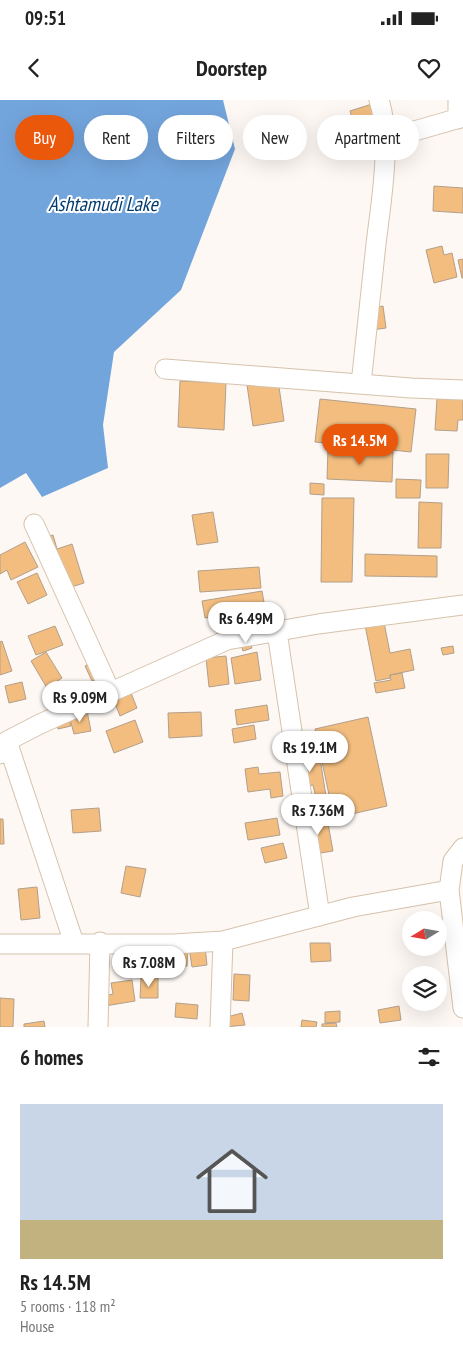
<!DOCTYPE html>
<html lang="en">
<head>
<meta charset="utf-8">
<style>
	body { margin:0; font-family:"PT Sans Narrow",sans-serif; background:#f2f2f2; color:#222; height:100vh; display:flex; flex-direction:column; font-size:19px; white-space:nowrap }
	* { box-sizing:border-box; margin:0 }
	p { font-size:16px; color:#767676 }
	.icon { flex:none; width:28px; height:28px; fill:none; stroke:currentColor; stroke-width:2; stroke-linecap:round; stroke-linejoin:round }
	.map { position:relative; height:927px; overflow:hidden }
	.side { display:flex; flex-direction:column; background:#fff; flex:1 }
	.side>* { flex:none }
	.banner { position:absolute; left:15px; top:15px; width:434px; height:45px; display:flex; gap:10px }
	.needle { width:32px; rotate:259deg }
	.fabs { position:absolute; left:402px; top:811px; display:grid; gap:10px }
	.fabs a { display:grid; place-items:center; width:45px; height:45px; border-radius:50%; background:#fff; box-shadow:0 5px 20px #0002; font-size:25px }
	.price { position:absolute; translate:-50% -42px; padding:0 11px; border-radius:18px; background:#fff; color:#222; font-size:16px; line-height:32px; filter:drop-shadow(0 1px 2px #0008) }
	.price::after { content:''; position:absolute; left:50%; top:30px; width:15px; height:11px; margin-left:-8px; background:inherit; clip-path:polygon(0 0,100% 0,50% 100%) }
	.price.current { background:#ea580c; color:#fff }
	ul { padding:0; list-style:none }
	li { display:grid; align-content:center; gap:10px; height:265px; padding:0 20px }
	li+li { border-top:1px solid #e0e0e0 }
	li span { display:grid; place-items:center; height:155px; border-radius:0px; color:#555 }
	li>.icon { margin-inline-start:auto }
	span .icon { width:90px; height:90px; fill:#fffc; stroke-width:1 }
	li b { font-size:21px }
	h2 { display:flex; justify-content:space-between; align-items:center; height:60px; padding:0 20px; font-size:21px }
	.pill { padding:0 18px; border-radius:22px; background:#fff; box-shadow:0 5px 20px #0002; font-size:18px; line-height:45px }
	.pill.current { background:#ea580c; color:#fff }
	.status { display:flex; justify-content:space-between; align-items:center; height:35px; padding:0 25px; background:#fff; direction:ltr }
	.status svg { height:14px; fill:currentColor }
	header { display:flex; justify-content:space-between; align-items:center; height:65px; padding:0 20px; background:#fff; font-size:22px; font-weight:600 }
	.map>svg:first-child { display:block }
	.water { fill:#73a5dd }
	.building { fill:#f2bd7f; stroke:#b39f8a }
	.lines { fill:none; stroke-linecap:round; stroke-linejoin:round }
	.minor-casing { stroke:#d6c2ac; stroke-width:21 }
	.minor { stroke:#fff; stroke-width:19 }
	.labels { text-anchor:middle; dominant-baseline:central; stroke-width:4; stroke-linejoin:round; paint-order:stroke }
	.water-label { font-size:20px; font-style:italic; fill:#033b6f; stroke:#fff }
</style>
</head>
<body>
<div class="status"><b>09:51</b><svg viewBox="0 0 49 12"><path d="M0 12V9h3v3zM5 12V6h3v6zM10 12V3h3v9zM15 12V0h3v12zM26 1h20v11H26zM47 4h2v5h-2z"/></svg></div>
<header><svg class="icon" aria-label="back" viewBox="0 0 24 24"><path d="M15 5l-7 7 7 7"/></svg>Doorstep<svg class="icon" aria-label="heart" viewBox="0 0 24 24"><path d="M12 20l-8-8c-3-5 5-10 8-4 3-6 11-1 8 4z"/></svg></header>
<div class="map">
<svg width="463" height="927" viewBox="0 0 463 927">
	<rect width="100%" height="100%" fill="#fdf8f4"/>
	<path class="water" d="M0 0H223L235 49 181 190 114 252 103 325 108 368 42 397 26 373 0 388Z"/>
	<path class="building" d="M372 4 379 24 356 31 350 11Z
		M434 86 463 88V113L433 111Z
		M442 146 444 155 452 153 457 177 434 183 426 150Z
		M463 159V178H462L458 160Z
		M383 206 386 228 365 231 361 210Z
		M278 280 284 321 253 326 247 285Z
		M180 281 226 283 224 330 178 327Z
		M437 298 463 299V320H458L457 331 435 330Z
		M320 299 416 309 411 352 315 342Z
		M328 349 393 352 392 382 327 379Z
		M426 354H449L448 388H426Z
		M396 379 421 380 420 398H396Z
		M310 383 324 384V395L310 394Z
		M322 398H354L352 482H321Z
		M419 402 442 403 441 448H418Z
		M213 412 218 442 197 445 192 415Z
		M53 435 57 449 72 444 84 483 55 492 39 439Z
		M25 442 38 467 11 480 7 470 0 474V455Z
		M365 454 437 456V477L365 476Z
		M259 467 261 488 200 492 198 471Z
		M37 473 47 495 28 504 17 482Z
		M262 491 265 508 205 518 202 501Z
		M383 517 390 553 410 549 414 570 390 575V578L376 581 364 520Z
		M55 526 63 545 36 555 28 536Z
		M248 536 252 548 243 551 239 539Z
		M2 541 12 571 0 575V542Z
		M453 546 454 553 443 555 441 548Z
		M46 552 62 578 47 588 31 561Z
		M257 552 261 580 235 584 231 558Z
		M226 556 229 584 209 587 206 558Z
		M92 562 100 578 92 581 85 566Z
		M402 573 405 588 376 593 374 583 391 580 390 575Z
		M22 582 26 599 9 603 5 586Z
		M131 593 137 608 120 616 114 601Z
		M267 605 269 620 237 625 235 610Z
		M87 611 91 631 74 634 69 615Z
		M201 612 202 636 169 638 168 613Z
		M68 615 71 626 58 629 56 618Z
		M368 617 387 706 334 718 315 629Z
		M135 620 143 642 114 653 106 631Z
		M254 625 256 639 234 643 232 629Z
		M319 652 326 696 316 698 313 685 298 688 292 656Z
		M258 667 259 674 280 672 283 696 271 698 270 689 248 692 245 669Z
		M99 708 101 731 73 733 71 710Z
		M277 718 280 735 248 740 245 723Z
		M327 718 333 751 308 755 302 722Z
		M0 719H3L4 744H0Z
		M283 743 287 758 265 763 261 748Z
		M126 766 146 769 140 797 121 793Z
		M37 787 40 818 21 820 18 789Z
		M310 843H330L331 861 311 862Z
		M170 846 188 847 187 866H169Z
		M205 846 207 865 192 867 189 848Z
		M234 874 250 875 249 901 233 900Z
		M141 877H158V898H140Z
		M132 880 135 901 105 906 103 896 113 894 111 883Z
		M0 898 14 899 13 927H0Z
		M176 903 198 905 197 919 175 917Z
		M399 906 401 920 380 923 378 910Z
		M340 911V922L325 923V912Z
		M242 913 245 925 225 927 223 918Z
		M302 920 317 922 316 927H301Z
		M44 921 45 927H24V924Z
		M336 923 337 927H322V924Z"/>
	<g class="lines">
		<g class="minor-casing">
			<path id="minor" d="M458 19V0
				M383 40 463 17
				M165 269 411 288 463 290
				M361 284C366 237 371 191 376 144 381 102 392 40 379 0
				M34 424 111 593
				M277 532 320 816
				M7 641 74 843
				M0 654 7 641 40 624 227 540 318 524 463 505
				M449 790 463 908
				M0 844H174L223 841 353 807 449 790 453 761 463 748
				M98 927 100 842
				M220 927 223 841"/>
		</g>
		<use href="#minor" class="minor"/>
	</g>
	<g class="labels">
		<g class="water-label">
			<text x="103" y="104">Ashtamudi Lake</text>
		</g>
	</g>
</svg>
<div class="fabs">
<a><svg class="needle" viewBox="-14 -14 28 28"><path d="M0-13l5 13h-10z" fill="#e53935"/><path d="M0 13l5-13h-10z" fill="#767676"/></svg></a>
<a><svg class="icon" aria-label="layers" viewBox="0 0 24 24"><path d="M12 4l9 5-9 5-9-5zM3 14l9 5 9-5"/></svg></a>
</div>
<b class="price current" style="left:360px;top:366px">Rs 14.5M</b>
<b class="price" style="left:246px;top:544px">Rs 6.49M</b>
<b class="price" style="left:80px;top:623px">Rs 9.09M</b>
<b class="price" style="left:310px;top:673px">Rs 19.1M</b>
<b class="price" style="left:318px;top:736px">Rs 7.36M</b>
<b class="price" style="left:149px;top:888px">Rs 7.08M</b>
<div class="banner">
<a class="pill current">Buy</a>
<a class="pill">Rent</a>
<a class="pill">Filters</a>
<a class="pill">New</a>
<a class="pill">Apartment</a>
</div>
</div>
<section class="side">
<h2>6 homes<svg class="icon" aria-label="filters" viewBox="0 0 24 24"><path d="M4 7h16M4 17h16"/><circle cx="9" cy="7" r="2"/><circle cx="15" cy="17" r="2"/></svg></h2>
<ul>
<li><span style="background:linear-gradient(#c9d6e8 75%,#c2b280 0)"><svg class="icon" aria-label="home" viewBox="0 0 24 24"><path d="M3 11l9-7 9 7M6 9v11h12V9"/></svg></span><div><b>Rs 14.5M</b><p>5 rooms · 118 m²</p><p>House</p></div></li>
</ul>
</section>
</body>
</html>
